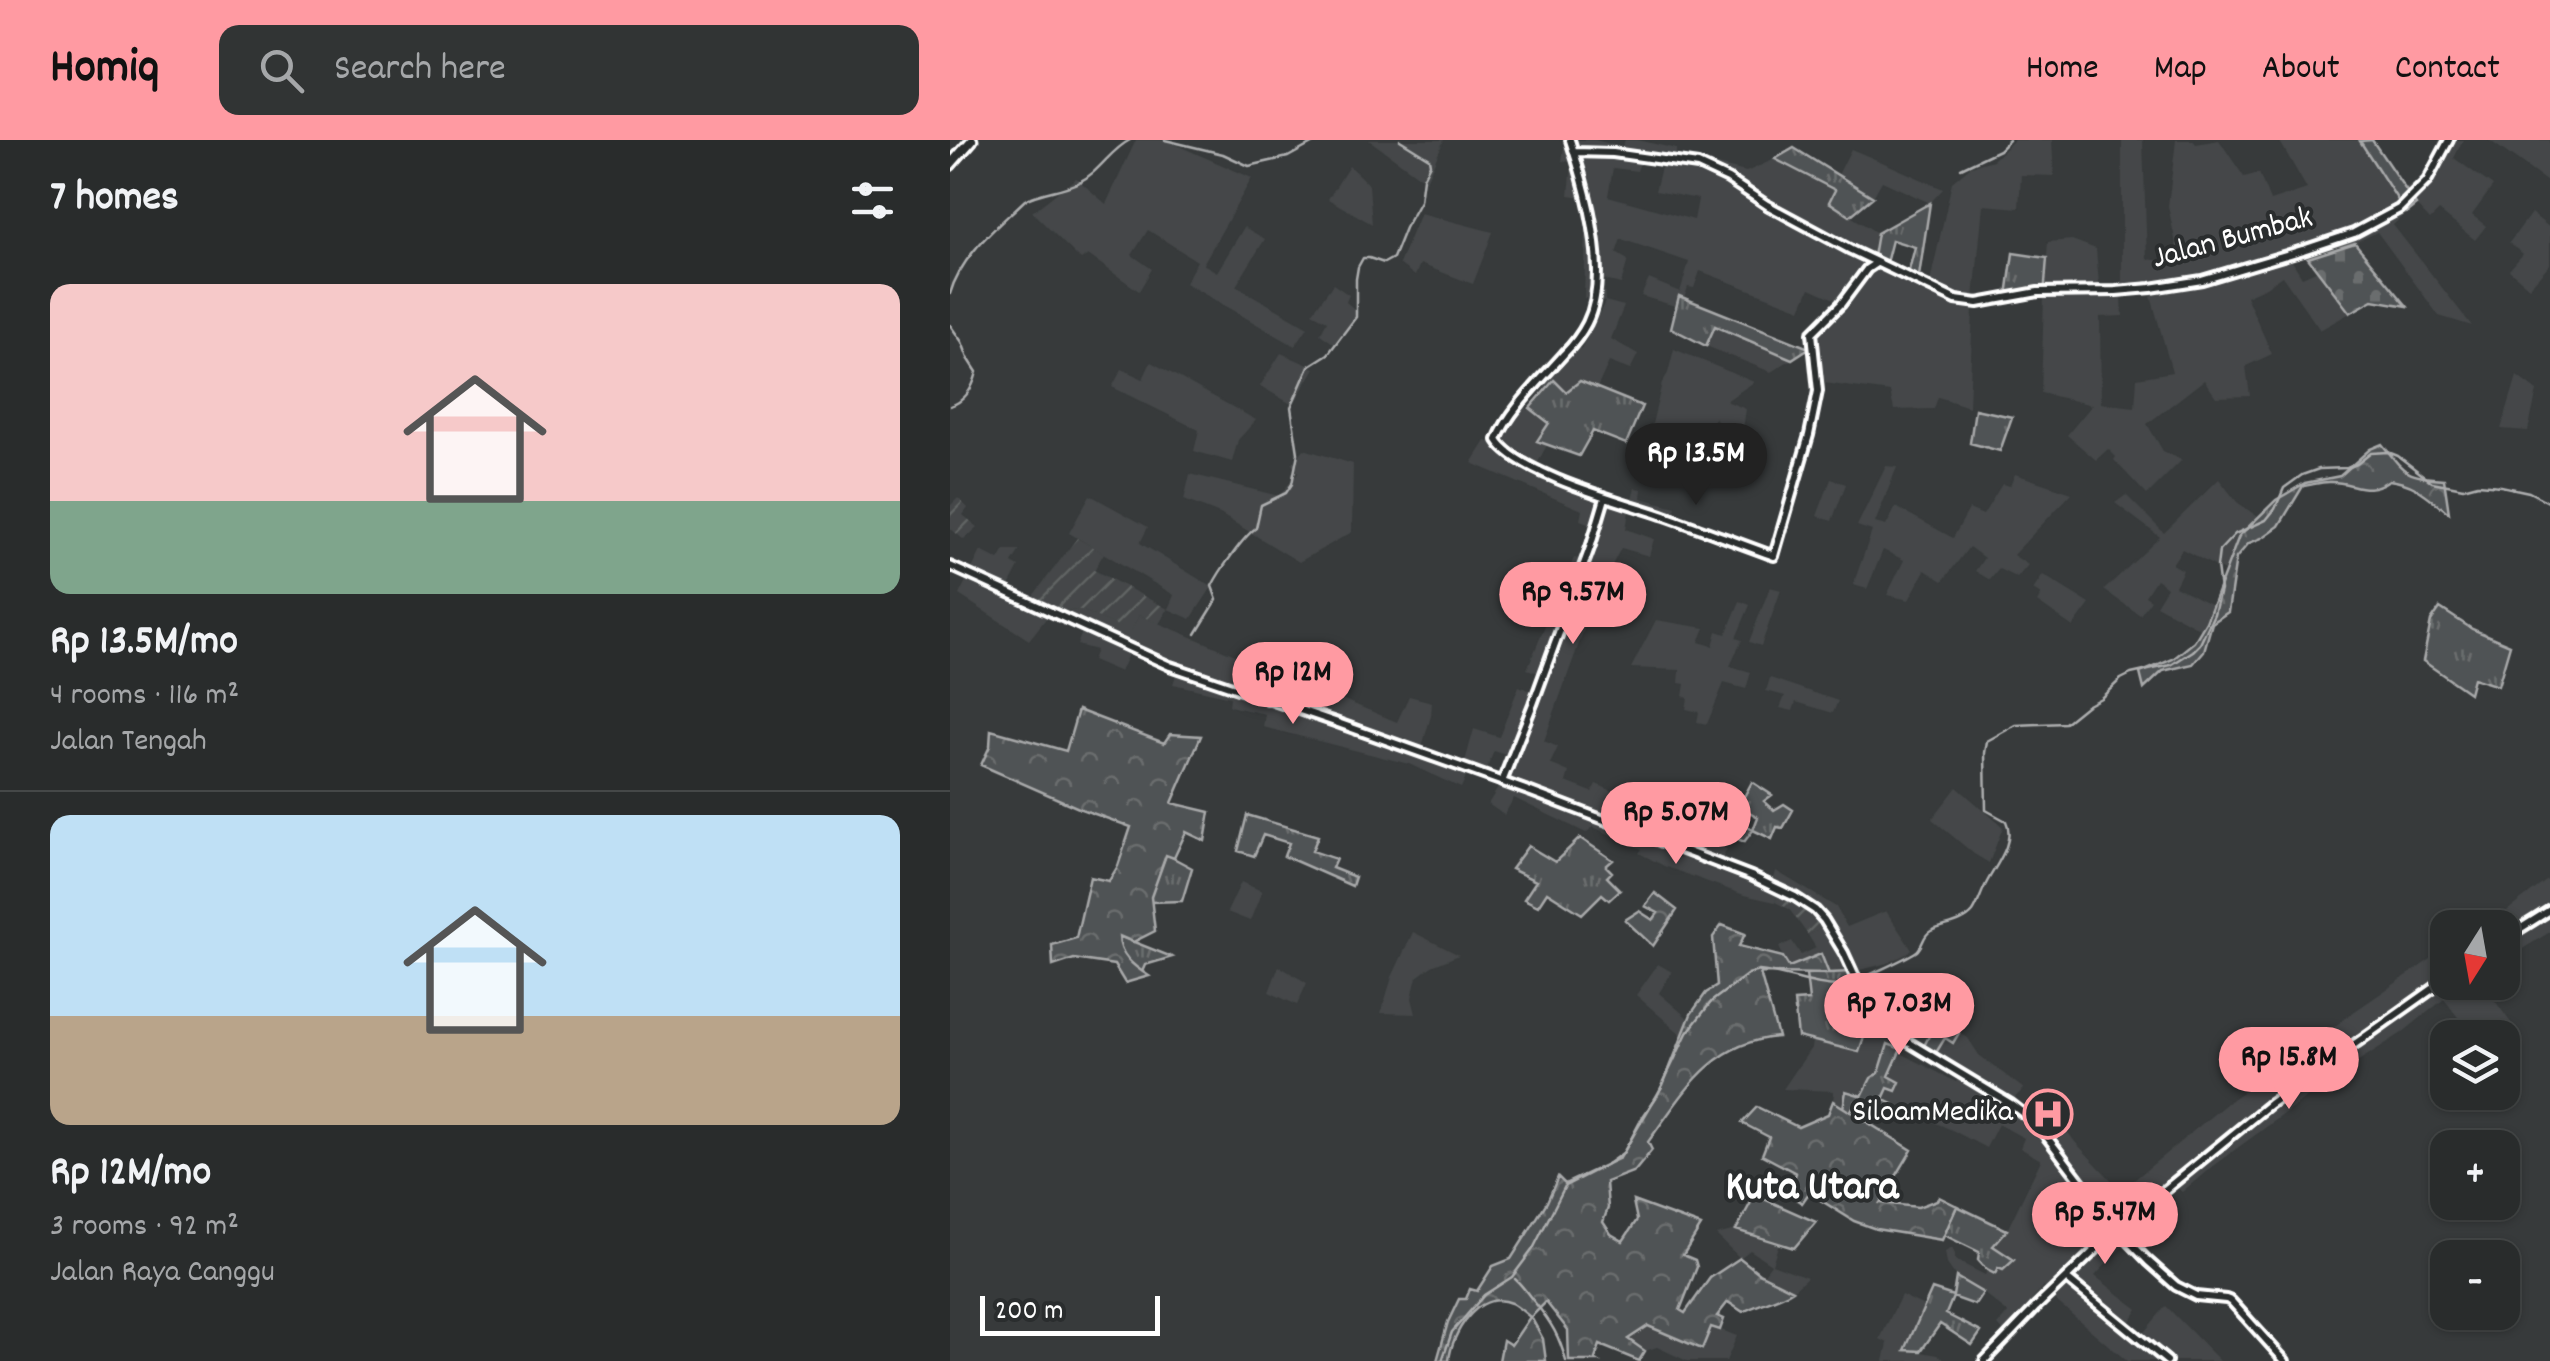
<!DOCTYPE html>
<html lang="en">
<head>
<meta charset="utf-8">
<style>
	body { margin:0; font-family:Dekko,sans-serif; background:#313434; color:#f1f3f6; height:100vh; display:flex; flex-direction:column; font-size:38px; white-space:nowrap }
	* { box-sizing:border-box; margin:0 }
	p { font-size:32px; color:#a5a7a9 }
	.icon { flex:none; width:55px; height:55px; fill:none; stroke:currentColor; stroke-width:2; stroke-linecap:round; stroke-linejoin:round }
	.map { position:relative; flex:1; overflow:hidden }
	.panel { display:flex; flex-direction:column; background:#292c2c; width:950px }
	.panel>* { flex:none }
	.needle { width:65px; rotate:191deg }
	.buttons { position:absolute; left:1480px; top:770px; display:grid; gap:20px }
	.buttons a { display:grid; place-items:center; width:90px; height:90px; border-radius:20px; background:#292c2c; box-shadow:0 2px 8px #0004,0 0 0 2px #454848; font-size:50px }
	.scale { position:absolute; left:30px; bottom:25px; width:180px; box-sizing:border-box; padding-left:10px; border:5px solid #fff; border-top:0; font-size:28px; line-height:35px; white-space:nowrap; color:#fff; -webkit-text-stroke:8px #2a2d2e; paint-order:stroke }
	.price { position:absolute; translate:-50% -85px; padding:0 22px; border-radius:35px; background:#ff9aa2; color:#111; font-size:32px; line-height:65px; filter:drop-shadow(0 2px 5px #0008) }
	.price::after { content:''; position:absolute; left:50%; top:60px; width:30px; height:22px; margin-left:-15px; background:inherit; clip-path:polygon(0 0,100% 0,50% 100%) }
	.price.on { background:#222; color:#fff }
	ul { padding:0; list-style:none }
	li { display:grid; align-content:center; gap:20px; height:530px; padding:0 50px }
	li+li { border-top:2px solid #454848 }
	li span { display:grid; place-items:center; height:310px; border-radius:20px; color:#555 }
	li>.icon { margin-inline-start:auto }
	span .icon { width:180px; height:180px; fill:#fffc; stroke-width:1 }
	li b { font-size:42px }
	h2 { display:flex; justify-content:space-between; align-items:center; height:120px; padding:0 50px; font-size:42px }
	header { display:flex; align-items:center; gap:60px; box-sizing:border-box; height:140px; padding:0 50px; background:#ff9aa2; color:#111 }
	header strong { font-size:48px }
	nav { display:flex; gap:55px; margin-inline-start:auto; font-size:35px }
	.search { width:700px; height:90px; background:#313434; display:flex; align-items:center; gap:25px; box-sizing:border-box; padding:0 35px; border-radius:20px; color:#a5a7a9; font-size:38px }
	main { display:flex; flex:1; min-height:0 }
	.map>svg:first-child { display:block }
	.built { fill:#444748; fill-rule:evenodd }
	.industrial { fill:url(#industrial-furrows) }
	.grass { fill:url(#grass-tufts); stroke:#a8a9aa; stroke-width:2.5 }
	.forest { fill:url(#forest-crowns); stroke:#a8a9aa; stroke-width:2.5 }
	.cemetery { fill:url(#cemetery-stones); stroke:#a8a9aa; stroke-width:2.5 }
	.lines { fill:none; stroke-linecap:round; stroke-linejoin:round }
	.stream { stroke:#adaeaf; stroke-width:2.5 }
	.tertiary-casing { stroke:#fff; stroke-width:14 }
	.secondary-casing { stroke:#fff; stroke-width:14 }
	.primary-casing { stroke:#fff; stroke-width:15 }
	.tertiary { stroke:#2a2d2e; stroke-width:6 }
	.secondary { stroke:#2a2d2e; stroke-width:6 }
	.primary { stroke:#2a2d2e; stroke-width:8 }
	.labels { text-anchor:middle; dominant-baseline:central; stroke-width:8; stroke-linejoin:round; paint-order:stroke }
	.street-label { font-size:32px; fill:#fff; stroke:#2a2d2e }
	.poi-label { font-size:32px; fill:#fff; stroke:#2a2d2e; text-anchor:end }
	.district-label { font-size:42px; font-weight:bold; fill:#fff; stroke:#2a2d2e }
</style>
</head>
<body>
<header>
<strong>Homiq</strong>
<div class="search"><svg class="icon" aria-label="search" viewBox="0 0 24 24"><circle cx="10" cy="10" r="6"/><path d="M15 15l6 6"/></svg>Search here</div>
<nav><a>Home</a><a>Map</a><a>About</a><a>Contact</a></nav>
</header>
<main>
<section class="panel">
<h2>7 homes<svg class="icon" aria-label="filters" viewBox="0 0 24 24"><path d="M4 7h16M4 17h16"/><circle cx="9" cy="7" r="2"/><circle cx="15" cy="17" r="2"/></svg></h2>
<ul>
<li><span style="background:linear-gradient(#f6c9c9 70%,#7fa58c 0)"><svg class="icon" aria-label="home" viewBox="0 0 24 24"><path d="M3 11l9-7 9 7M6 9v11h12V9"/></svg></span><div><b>Rp 13.5M/mo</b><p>4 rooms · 116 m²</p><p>Jalan Tengah</p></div></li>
<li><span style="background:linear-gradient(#bfe0f5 65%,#b9a48a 0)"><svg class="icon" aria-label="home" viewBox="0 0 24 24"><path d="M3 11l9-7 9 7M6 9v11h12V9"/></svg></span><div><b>Rp 12M/mo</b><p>3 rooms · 92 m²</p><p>Jalan Raya Canggu</p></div></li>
</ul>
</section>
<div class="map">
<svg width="1600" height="1221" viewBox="0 0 1600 1221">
	<defs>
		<pattern id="industrial-furrows" width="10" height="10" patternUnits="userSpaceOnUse" patternTransform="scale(2.5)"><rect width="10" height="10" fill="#444748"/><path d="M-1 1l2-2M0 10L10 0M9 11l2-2" fill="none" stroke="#606363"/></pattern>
		<pattern id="grass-tufts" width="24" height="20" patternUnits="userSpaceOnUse" patternTransform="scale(2.5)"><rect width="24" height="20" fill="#505354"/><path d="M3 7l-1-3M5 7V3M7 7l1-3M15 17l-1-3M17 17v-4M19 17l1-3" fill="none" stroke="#6a6d6e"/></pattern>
		<pattern id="forest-crowns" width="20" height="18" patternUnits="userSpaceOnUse" patternTransform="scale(2.5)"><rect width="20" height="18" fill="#505354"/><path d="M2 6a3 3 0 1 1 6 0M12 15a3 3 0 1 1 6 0" fill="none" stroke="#6a6d6e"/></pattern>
		<pattern id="cemetery-stones" width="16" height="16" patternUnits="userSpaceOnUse" patternTransform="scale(2.5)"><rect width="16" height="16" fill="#505354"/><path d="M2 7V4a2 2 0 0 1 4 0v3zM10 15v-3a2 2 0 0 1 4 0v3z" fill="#6a6d6e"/></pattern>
	</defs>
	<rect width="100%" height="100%" fill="#373a3b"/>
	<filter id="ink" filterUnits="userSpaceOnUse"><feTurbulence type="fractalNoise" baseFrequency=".01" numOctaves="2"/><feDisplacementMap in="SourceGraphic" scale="20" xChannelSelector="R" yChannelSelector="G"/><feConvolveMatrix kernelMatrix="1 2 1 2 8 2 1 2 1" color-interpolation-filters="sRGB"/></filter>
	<g filter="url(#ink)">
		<path class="built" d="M186 0H215L302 38 253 124 267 132 294 87 315 99 286 146 358 187 345 206 235 143 247 121 198 90 182 115 202 129 189 151 138 115 131 120 82 72 126 38 156 64Z
			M419 0H494L476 41Z
			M610 0H645L672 7 675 0H688L726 9V15L796 32 825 19 886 50 879 62 927 93 922 122 979 147 1002 42 1021 26 1043 20 1064 0H1102L1104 36 1071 35 1069 68 1033 65 1023 169 1019 267 988 257 984 269 944 270 940 252 874 243 866 203 868 197 900 166 860 148 851 169 750 131 744 148 738 147 734 159 729 157 725 166 691 156 699 139 730 152 739 122 671 99 666 113 678 120 671 144 654 140 655 161 674 166 661 199 688 214 680 230 659 222 647 248 630 241 616 252 604 241 597 249 580 239 616 201 631 209 655 162 634 158 636 89 640 75 634 74 633 57 619 55 622 22 612 21 615 1ZM691 20 712 23 705 51 748 59 744 80 658 56 663 28 687 31Z
			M1172 0H1193L1197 119 1230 123 1218 66 1226 0H1243L1246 4 1269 0 1294 37 1309 33 1320 61 1357 49 1329 0H1410L1456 73 1443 85 1522 186 1489 176 1427 92 1405 103 1342 121 1352 137 1368 130 1400 173 1370 190 1332 136 1316 147 1296 156 1322 214 1296 226 1300 256 1266 257 1254 240 1197 284 1213 311 1232 320 1197 355 1164 320 1166 317 1158 309 1146 320 1117 295 1142 265 1091 253 1094 156 1098 102 1122 100 1146 109 1150 155H1172ZM1172 156H1201L1222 232 1187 238 1185 267 1151 263 1150 177 1173 176Z
			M1490 0H1513L1504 18 1543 46 1522 75 1536 86 1525 100 1489 71 1480 80 1466 65 1454 48 1465 43 1494 10 1488 3Z
			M1539 0H1600V44Z
			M901 9 939 25 993 49 980 63 932 41 923 57 888 35Z
			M399 26 419 45 422 84 378 59Z
			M470 73 543 92 523 144 470 124 465 136 449 124Z
			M1581 73 1600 88V124L1579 147 1559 130 1573 114 1559 103Z
			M383 144 399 155 396 162 408 172 386 205 370 194 377 181 362 173Z
			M765 186 842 219 821 232 756 206Z
			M724 209 804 242 776 261 796 269 788 321 765 277 758 290 737 286 733 304 742 308 733 340 691 329 712 243 718 233Z
			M331 213 365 228 343 265 310 246Z
			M201 222 306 280 288 300 282 322 244 311 249 290 162 247 172 229 193 239Z
			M1567 236 1587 251 1578 291 1551 289Z
			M566 261 579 270 580 268 599 283 588 301 597 305 587 324 660 362 680 365 685 348 692 349 691 358 726 367 722 379 680 366 676 389 704 399 699 416 671 408 646 456 594 601 608 607 600 624 619 632 616 642 642 652 646 644 675 656 732 672 726 692 777 709 773 717 722 699 718 703 705 697 700 702 723 713 722 716 730 719 735 708 823 743 826 731 886 767 897 787 936 771 962 810 958 813 938 823 902 832 879 834 871 815 838 827 829 807 842 801 851 815 866 808 858 795 880 784 832 747 825 762 794 755 714 726 689 713 692 709 643 687 636 693 564 658 554 675 538 664 553 640 561 617 544 611 535 633 520 628 511 648 459 624 313 587 315 574 279 566 280 557 223 544 230 523 182 505 170 532 142 520 146 510 127 505 134 487 102 471 79 500 9 455 31 411 49 420 55 410H70L62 423 69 427 58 448 102 471 131 470 181 491 189 475 447 582 459 556 482 562 481 576 471 610 514 625 524 589 549 597 569 546 586 553 594 535 577 529 624 418 639 421 651 388 630 380 632 370 522 323 536 301 540 302Z
			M354 309 403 324 402 392 349 422 270 374 234 360 240 334 329 356 348 333 342 324Z
			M936 326 947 327 925 383 936 386 946 367 1003 398 1019 369 1033 375 1052 344 1060 346 1065 334 1122 353 1063 415 1078 425 1067 438 1049 429 1040 440 1025 431 1034 418 1019 407 993 441 975 430 959 460 937 455 954 420 933 410 917 449 903 445 922 391 907 386Z
			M881 339 896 344 882 381 867 376Z
			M1269 339 1287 362 1308 377 1289 396 1274 431 1232 409 1222 424 1233 430 1225 446 1262 465 1252 490 1206 465 1217 447 1206 439 1195 456 1201 460 1190 475 1154 450 1210 397 1165 363 1176 355 1214 393Z
			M140 355 198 387 190 403 262 447 241 479 218 469 224 455 119 393Z
			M1093 435 1140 464 1123 487 1087 462 1091 455 1083 450Z
			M820 447 831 450 811 506 799 502Z
			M790 461 800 465 786 498 792 500 780 526 801 532 796 549 774 543 757 584 747 582 749 572 736 569 738 558 733 556 735 544 729 543 730 530 681 528 706 480 755 488 749 502 763 506 767 491 776 494Z
			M820 538 888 561 883 573 846 562 843 571 830 568 835 556 816 551Z
			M1007 647 1053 687 1039 723 1024 714 982 679Z
			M1600 738V792L1553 821 1552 788H1531L1554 773Z
			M291 742 312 751 300 781 277 772Z
			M463 792 509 815 482 826 467 837 462 858 466 874 431 873 442 837Z
			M1497 808 1498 842 1532 843 1564 887 1533 897H1523L1494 859 1452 893 1399 927 1264 1025 1232 1052 1223 1044 1201 1062 1208 1070 1207 1077 1188 1091 1181 1103 1171 1108 1145 1136 1188 1169 1177 1186 1190 1197 1216 1166 1270 1221H1177L1099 1155 1101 1153 1094 1147 1082 1160 1088 1167 1058 1196 1048 1185 1058 1173 1027 1148 1006 1137 997 1124 995 1112 1002 1108 1005 1114V1120L1035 1135 1037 1130 1045 1133 1049 1128 1063 1120 1043 1106 1057 1090 1091 1020 1070 1008 1074 998 1048 984 1036 1008 1002 990 933 960 938 947 950 941 939 937 950 910 938 904 929 933 912 956 896 951 893 968 883 961 884 951 833 949 861 908 862 901 909 911 892 884 901 858 934 868 950 846 969 877 965 882 983 890 972 910 958 903 953 914 1006 942 1011 932 984 916 996 898 1003 902 1009 893 1012 894 1018 898 1029 915 1074 949 1060 962 1096 995 1112 984 1125 1002 1166 1045H1178L1282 959 1353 911 1402 873Z
			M708 824 722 832 709 853 739 879 733 896 686 855Z
			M329 826 357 843 347 865 319 852Z
			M786 1090 829 1103 822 1124 857 1137 843 1150 813 1135 821 1124 800 1110 790 1118 766 1095Z
			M951 1155 974 1166 955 1209 988 1215 998 1221H934L938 1203 930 1199Z
			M698 1186 751 1209 761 1186 787 1196 776 1221H737L707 1207 695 1211 677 1199Z"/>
		<path class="industrial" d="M8 358 18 368 13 375 28 387 14 400 0 388V366Z
			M127 398 154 413 144 430 218 469 209 484 189 475 181 492 131 470 102 471 80 460Z
			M832 747 873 772 881 784 858 795 839 769 825 762Z"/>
		<path class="grass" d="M1422 0 1466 65 1456 73 1410 1Z
			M844 8 923 57 900 76 879 62 885 50 825 19Z
			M980 63 968 143 957 138 965 107 942 100 935 127 922 122 927 93Z
			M1063 113 1097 118 1094 156 1056 163Z
			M729 156 859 208 842 219 765 186 756 206 721 188Z
			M604 240 616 252 630 241 692 266 676 304 643 291 629 316 587 301 599 283 580 268Z
			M1025 269 1062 277 1050 311 1020 303Z
			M1490 468 1522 489 1560 505 1548 546 1523 538 1519 553 1473 521 1481 481Z
			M802 642 822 655 814 661 824 670 834 664 843 670 833 688 827 687 822 699 803 690 808 677 789 666Z
			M297 675 368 696 362 711 386 719 382 728 405 737 402 746 334 716 339 703 313 695 304 716 288 711Z
			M630 698 663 720 656 726 662 732 657 737 670 750 659 760 652 754 632 774 597 752 588 766 574 759 586 741 561 729 578 706 605 722Z
			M216 714 242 728 232 761 201 762 200 757Z
			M169 796 222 817 195 825 192 832C178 823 169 811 169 796Z
			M902 832 934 868 900 858 892 883 916 891 909 912 848 897 844 861 859 860 856 834Z
			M978 873 1009 893 1003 903 995 898 984 916 972 910 982 890 965 882 969 877Z
			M938 904 951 909 939 936 950 942 946 951 938 948 933 959 943 964 935 979 905 964 900 972 893 968 896 951 912 956 921 938 929 933Z
			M1007 1066 1057 1090 1043 1106 1064 1120 1053 1130 1048 1128 1045 1134 1037 1130 1028 1120 1029 1112 994 1095Z
			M1006 1137 1033 1153 1025 1165 1003 1157 996 1174 1031 1192 1022 1205 990 1184 971 1211 955 1210 982 1149 1003 1156Z"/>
		<path class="forest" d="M1432 304C1455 333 1455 337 1494 339L1499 373C1478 357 1466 343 1439 340 1415 357 1404 341 1379 342 1370 342 1362 345 1353 346L1329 386 1312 398 1299 403 1286 418 1278 472 1262 483 1254 511 1243 524 1213 531 1194 549 1190 533 1223 519 1244 502 1256 482 1289 396 1326 360 1355 343 1390 336 1420 309Z
			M128 570 214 603 220 594 251 596 222 663 260 672 255 701 236 692 224 718 216 715 201 757 205 791 183 802 169 796C169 815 183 826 199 836L175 843 164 825 124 819 103 826 102 805 126 798 140 737 159 741 168 726 181 687 131 669 31 625 40 606 41 590 116 611Z
			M738 652 803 690 794 702 732 672Z
			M705 753 727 770 703 806 675 780 689 771 703 780 708 773 695 766Z
			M772 785 795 794 789 806 833 817 839 827 871 814 879 834 810 833 828 897C761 902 734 953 698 1002L702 1010 685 1031 656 1042 658 1068 653 1082 661 1094 673 1101 687 1080 683 1061 751 1086 733 1115 745 1120 747 1127 730 1170 735 1173 760 1138 790 1118 809 1133 843 1150C829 1160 809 1163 793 1172L778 1162 767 1176 774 1179 770 1190 761 1187 752 1209 698 1186 678 1199 695 1211 689 1221 650 1205 645 1219 648 1221H619L618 1190 596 1162 581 1177 593 1199 596 1221H549L553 1200 561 1205 580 1177C575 1173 567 1166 561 1163 528 1149 501 1194 499 1221H487L498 1182 509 1159H516L520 1149 527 1151 543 1126 561 1119 597 1062 608 1037 615 1044 670 1018 713 945 741 874 756 853 767 846 763 797Z
			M883 961 962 1010 930 1063 968 1067 987 1060 989 1057 1007 1066 992 1100 926 1089 904 1081 859 1053 852 1063 838 1054 846 1033 812 1015 819 997 792 983 807 967 848 987 878 974Z
			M805 1055 866 1082 844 1108 786 1090Z"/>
		<path class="cemetery" d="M1405 103 1457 166 1423 160 1400 173 1358 118Z"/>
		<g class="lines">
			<path class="stream" d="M215 0 273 14 299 26 338 17 369 0
				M1011 28 1049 10 1059 0
				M0 154C11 115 47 87 75 60 92 51 112 51 129 42 150 32 160 10 180 0
				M0 185 12 202 18 218 27 232C23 248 16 261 0 266
				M246 494 267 460 262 446C269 432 293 397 306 388L311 365 336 353 342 344 348 313 341 267 359 226 378 214 406 177V139L408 127 413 118H419L434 123 443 118 455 88 470 61 473 38 480 24 479 18 450 0
				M565 1139C574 1147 578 1155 586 1164 602 1184 609 1196 616 1221
				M492 1221 502 1192 534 1155 562 1137 583 1109 615 1046 656 1025 674 1012 692 978 707 956 737 893 762 861 798 834 809 831C835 833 866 847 892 846 899 845 964 815 968 810 974 803 973 795 981 791 993 785 1013 784 1023 772 1028 765 1031 753 1036 744 1045 726 1066 702 1056 681L1036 670 1035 613 1037 601 1066 585 1115 583 1136 566 1151 558 1171 539 1181 534 1221 525 1243 511 1250 504 1264 474 1270 450 1267 427 1269 411 1285 394 1316 380 1325 369 1334 348 1352 335 1369 329 1397 328 1407 324 1421 313 1438 312 1448 316 1482 342 1513 348 1528 344 1551 346 1579 352 1600 363"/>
			<g class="tertiary-casing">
				<path id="tertiary" d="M620 0C636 48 661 135 637 183 631 195 623 205 614 214 592 239 559 270 547 300 567 334 677 363 715 376 752 389 788 403 824 416L859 295 868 251 862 193 891 164 917 129 926 123
					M624 12 663 13 748 25 778 39 817 65 901 110 1006 160 1028 163 1088 152 1166 151 1201 148 1252 140 1353 110 1404 93 1449 69 1477 41 1499 0
					M552 642 583 564 641 405 655 358
					M1552 800 1600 770
					M1167 1089 1320 964 1498 838"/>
			</g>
			<g class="secondary-casing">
				<path id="secondary" d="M0 426 220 526 385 582 581 652 801 736 845 757 865 770 874 780 894 813 910 848 940 891 1061 964 1087 984 1167 1089 1198 1121 1226 1146 1246 1156 1276 1159 1281 1161 1335 1221
					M1117 1139 1217 1221
					M1034 1221 1086 1167 1167 1089"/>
			</g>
			<g class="primary-casing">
				<path id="primary" d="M0 25 22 0"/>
			</g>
			<use href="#tertiary" class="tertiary"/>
			<use href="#secondary" class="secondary"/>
			<use href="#primary" class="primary"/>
		</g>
	</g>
	<defs>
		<g id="hospital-ring" transform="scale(2.5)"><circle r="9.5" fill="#2a2d2e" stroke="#ff9aa2" stroke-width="1.5"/><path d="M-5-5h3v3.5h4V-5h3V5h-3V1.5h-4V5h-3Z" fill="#ff9aa2"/></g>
	</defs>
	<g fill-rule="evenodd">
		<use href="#hospital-ring" x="1098" y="974"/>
	</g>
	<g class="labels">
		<g class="street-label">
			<text transform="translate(1283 100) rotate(-15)">Jalan Bumbak</text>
		</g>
		<g class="poi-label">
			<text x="1063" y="974">SiloamMedika</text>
		</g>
		<g class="district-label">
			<text x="862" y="1050">Kuta Utara</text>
		</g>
	</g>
</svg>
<div class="buttons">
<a><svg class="needle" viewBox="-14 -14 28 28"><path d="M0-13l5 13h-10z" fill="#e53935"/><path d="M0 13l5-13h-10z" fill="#a5a7a9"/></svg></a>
<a><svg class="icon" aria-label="layers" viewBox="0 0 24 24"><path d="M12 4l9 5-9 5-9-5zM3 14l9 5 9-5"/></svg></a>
<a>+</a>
<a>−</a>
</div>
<div class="scale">200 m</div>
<b class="price on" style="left:746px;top:368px">Rp 13.5M</b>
<b class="price" style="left:623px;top:507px">Rp 9.57M</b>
<b class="price" style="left:343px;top:587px">Rp 12M</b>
<b class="price" style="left:726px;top:727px">Rp 5.07M</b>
<b class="price" style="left:949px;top:918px">Rp 7.03M</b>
<b class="price" style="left:1339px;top:972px">Rp 15.8M</b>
<b class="price" style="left:1155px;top:1127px">Rp 5.47M</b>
</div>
</main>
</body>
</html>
